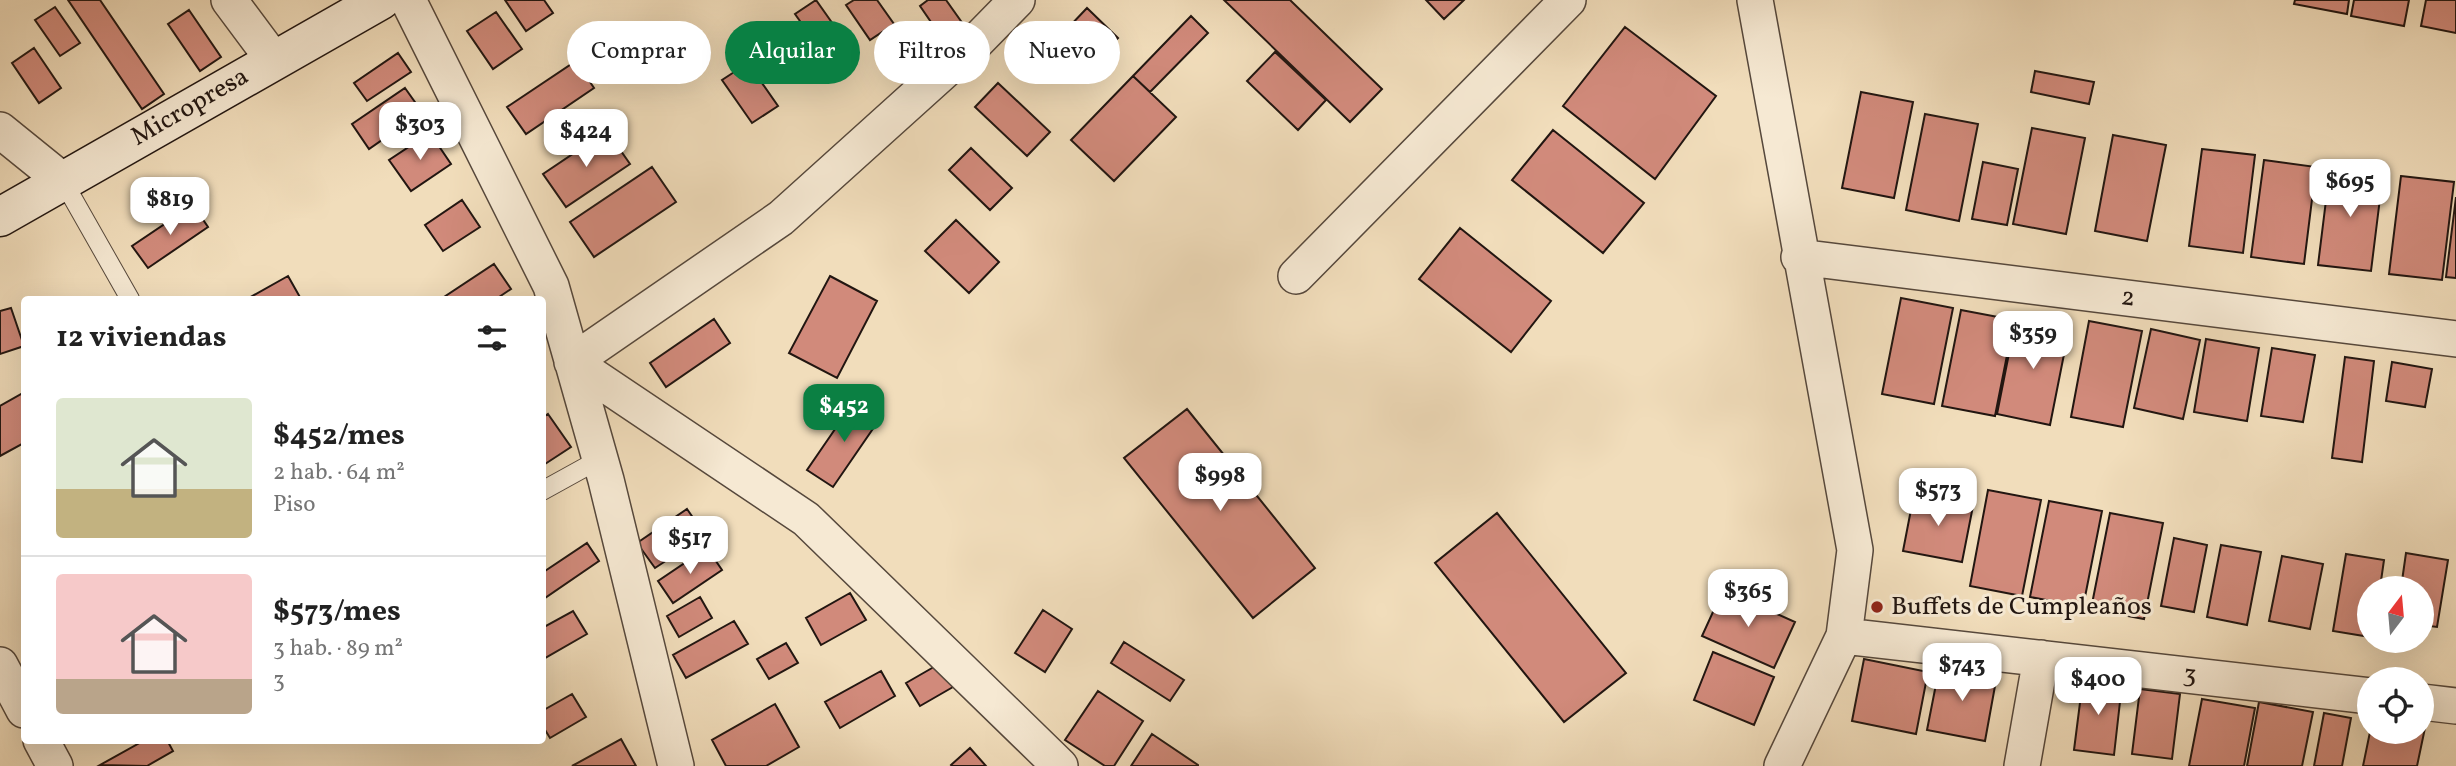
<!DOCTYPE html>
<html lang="es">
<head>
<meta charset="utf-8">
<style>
	body { margin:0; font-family:Vollkorn,serif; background:#f2f2f2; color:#222; height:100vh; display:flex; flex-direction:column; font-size:26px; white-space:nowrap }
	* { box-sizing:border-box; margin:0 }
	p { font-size:23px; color:#767676 }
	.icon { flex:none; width:38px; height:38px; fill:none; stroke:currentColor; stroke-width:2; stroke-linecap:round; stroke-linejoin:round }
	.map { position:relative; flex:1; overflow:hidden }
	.side { position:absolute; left:21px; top:296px; width:525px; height:448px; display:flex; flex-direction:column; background:#fff; border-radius:7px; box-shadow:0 7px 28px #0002 }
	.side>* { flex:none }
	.top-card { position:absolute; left:567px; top:21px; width:665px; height:63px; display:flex; gap:14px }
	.needle { width:46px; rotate:16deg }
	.tools { position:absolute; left:2357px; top:576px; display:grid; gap:14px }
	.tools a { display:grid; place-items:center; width:77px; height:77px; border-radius:50%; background:#fff; box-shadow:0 7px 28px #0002; font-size:35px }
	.price { position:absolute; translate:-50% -60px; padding:0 16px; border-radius:14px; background:#fff; color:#222; font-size:23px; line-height:46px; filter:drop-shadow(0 2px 4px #0008) }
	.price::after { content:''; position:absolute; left:50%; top:42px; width:21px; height:16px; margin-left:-10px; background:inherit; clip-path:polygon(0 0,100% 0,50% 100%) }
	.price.selected { background:#0b8043; color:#fff }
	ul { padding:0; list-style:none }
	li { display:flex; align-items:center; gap:21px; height:175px; padding:0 35px }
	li+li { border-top:2px solid #e0e0e0 }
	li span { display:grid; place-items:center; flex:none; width:196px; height:140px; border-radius:7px; color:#555 }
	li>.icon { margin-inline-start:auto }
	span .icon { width:84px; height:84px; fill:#fffc; stroke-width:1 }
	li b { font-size:30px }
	h2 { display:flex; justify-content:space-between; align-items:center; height:84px; padding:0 35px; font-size:30px }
	.pill { padding:0 24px; border-radius:32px; background:#fff; box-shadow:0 7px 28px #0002; font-size:24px; line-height:63px }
	.pill.selected { background:#0b8043; color:#fff }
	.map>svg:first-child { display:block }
	.building { fill:#d18a7b; stroke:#221611; stroke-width:2 }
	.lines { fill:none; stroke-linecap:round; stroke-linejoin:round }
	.lane-casing { stroke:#56483c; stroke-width:20 }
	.street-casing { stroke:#56483c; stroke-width:38 }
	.secondary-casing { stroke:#221611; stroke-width:41 }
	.lane { stroke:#f6e9d3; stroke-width:18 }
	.street { stroke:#f6e9d3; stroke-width:35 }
	.secondary { stroke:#f6e9d3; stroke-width:38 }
	.poi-dot { fill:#8f2418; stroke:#f6e9d3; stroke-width:2.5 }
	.labels { text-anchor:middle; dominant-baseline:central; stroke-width:6; stroke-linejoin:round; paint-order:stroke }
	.street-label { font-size:26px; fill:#221611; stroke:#f6e9d3 }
	.poi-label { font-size:26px; fill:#221611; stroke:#f6e9d3; text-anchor:start }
</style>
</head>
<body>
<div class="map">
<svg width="2456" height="766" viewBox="0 0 2456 766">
	<rect width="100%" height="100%" fill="#f1ddbb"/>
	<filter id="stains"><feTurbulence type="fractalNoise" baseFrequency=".00286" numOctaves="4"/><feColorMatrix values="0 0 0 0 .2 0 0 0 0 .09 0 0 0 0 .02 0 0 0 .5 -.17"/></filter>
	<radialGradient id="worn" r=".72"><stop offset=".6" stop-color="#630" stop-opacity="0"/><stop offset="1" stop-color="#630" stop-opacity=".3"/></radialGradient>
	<path class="building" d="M68 0H100L164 94 142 109Z
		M505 0H544L553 13 526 31Z
		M816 0 847 44 826 58 795 14Z
		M854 0H877L894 24 870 40 846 5Z
		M928 0H946L963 24 942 38 920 6Z
		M1224 0H1290L1382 89 1350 122Z
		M1426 0H1464L1444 19Z
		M2295 0H2349L2347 14 2294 4Z
		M2354 0H2409L2404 26 2351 16Z
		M2426 0H2456V33L2421 26Z
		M55 7 80 43 60 56 35 20Z
		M1087 8 1118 38 1097 59 1067 29Z
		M189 10 221 57 200 71 168 24Z
		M496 12 522 49 493 69 467 31Z
		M1191 16 1208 33 1150 92 1133 76Z
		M1625 27 1716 96 1655 179 1563 106Z
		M34 48 61 88 39 103 12 63Z
		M1275 52 1326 100 1298 130 1247 81Z
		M398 53 411 72 367 101 354 83Z
		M576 61 594 88 526 134 507 107Z
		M748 63 778 106 752 123 722 80Z
		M2035 71 2094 82 2089 104 2031 92Z
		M1133 76 1176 117 1114 181 1071 140Z
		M998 83 1050 132 1027 156 975 107Z
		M405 88 422 112 369 149 352 124Z
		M1861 92 1913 102 1894 198 1842 188Z
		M1925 114 1978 124 1959 221 1906 210Z
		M2032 128 2085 138 2066 234 2013 224Z
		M1553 130 1644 203 1603 253 1512 180Z
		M607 131 630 164 566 207 543 174Z
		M430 133 451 164 411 191 389 160Z
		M2113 135 2166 145 2147 241 2095 231Z
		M971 148 1012 188 990 210 949 170Z
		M2202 149 2255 155 2243 253 2189 246Z
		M2264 160 2316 167 2304 264 2251 257Z
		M1983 162 2018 169 2007 225 1972 219Z
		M652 167 676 202 594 257 570 222Z
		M2330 168 2383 174 2371 271 2318 265Z
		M2401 176 2454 182 2442 280 2389 274Z
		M2456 197V278L2446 277Z
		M462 200 480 227 443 251 425 225Z
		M193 205 208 227 148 268 132 246Z
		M956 220 999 262 969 293 925 251Z
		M1460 228 1551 301 1511 352 1419 279Z
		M494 264 511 289 496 299H441Z
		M288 276 301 299H247Z
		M830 276 877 301 837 378 789 353Z
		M1901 298 1953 308 1934 404 1882 394Z
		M11 308 24 346 0 354V311Z
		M1961 310 2014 320 1995 416 1942 406Z
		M2016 318 2069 329 2050 425 1997 414Z
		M714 319 730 343 666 387 650 363Z
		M2089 321 2142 331 2123 427 2071 417Z
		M2151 329 2200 340 2183 419 2134 408Z
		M2206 339 2259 348 2247 421 2194 412Z
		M2272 348 2315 355 2303 422 2261 416Z
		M2345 357 2374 361 2362 462 2332 458Z
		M2392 362 2432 369 2425 407 2386 401Z
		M23 393 24 443 0 456V406Z
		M855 400 881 417 833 487 807 470Z
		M1187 409 1315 568 1253 618 1124 458Z
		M548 414 571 447 542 466V418Z
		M1988 490 2041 500 2022 596 1970 586Z
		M1914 494 1973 506 1962 562 1903 551Z
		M2049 501 2102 511 2083 607 2030 597Z
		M687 509 705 535 655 568 637 543Z
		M1497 513 1626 673 1564 722 1435 563Z
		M2110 513 2163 523 2144 619 2091 609Z
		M2174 538 2207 545 2194 612 2161 606Z
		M587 543 599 561 542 600V573Z
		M2221 545 2261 552 2247 625 2207 617Z
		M707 548 722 570 673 603 658 581Z
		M2406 553 2448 560 2437 627 2422 625V588H2401Z
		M2346 554 2384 560 2380 588H2370V637L2333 631Z
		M2282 556 2323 564 2310 629 2269 621Z
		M1723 590 1795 622 1774 668 1702 636Z
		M850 593 866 620 821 645 806 618Z
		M700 597 712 618 679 637 667 616Z
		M1043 610 1072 629 1045 672 1015 653Z
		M573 611 587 634 545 658 542 628Z
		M734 621 748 644 686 678 673 655Z
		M1124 642 1184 680 1170 701 1111 663Z
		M786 643 798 663 769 679 757 659Z
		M1713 652 1774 677 1754 725 1694 700Z
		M1864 659 1928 672 1916 734 1852 721Z
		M939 664 953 687 920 706 906 683Z
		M1940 664 1997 675 1985 741 1927 730Z
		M881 671 895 696 840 728 825 702Z
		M2083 679 2122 684 2114 755 2074 750Z
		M2140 689 2180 694 2172 759 2132 754Z
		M1098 691 1143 721 1114 766H1105L1065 740Z
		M572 694 586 717 550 738 542 725V711Z
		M2202 699 2255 708 2244 766H2189Z
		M2259 702 2313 712 2302 766H2247Z
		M775 704 799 747 766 766H726L712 740Z
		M2324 713 2351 718 2342 766H2314Z
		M2422 727 2425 728 2417 766H2363L2370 732H2422Z
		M1152 734 1198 765V766H1131Z
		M621 739 636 766H572Z
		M145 740H167L173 751 147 766 100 765Z
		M970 748 986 766H952L951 765Z"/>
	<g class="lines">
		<g class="lane-casing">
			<path id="lane" d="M63 181 130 299
				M542 491 600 459"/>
		</g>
		<g class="street-casing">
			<path id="street" d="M229 0 273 59
				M408 0 551 286 606 480 676 766
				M1017 0 974 44 781 218 572 362 806 519 1060 766
				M1755 0 1855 550 1844 636 1782 766
				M0 130 63 181
				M1799 257 2456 339
				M1296 276 1568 0
				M1844 636 2370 696
				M0 665 24 710
				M2422 702 2456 706
				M41 740 55 766
				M2022 766 2041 658"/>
		</g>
		<g class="secondary-casing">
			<path id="secondary" d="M0 217 381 0"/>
		</g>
		<use href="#lane" class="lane"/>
		<use href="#street" class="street"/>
		<use href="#secondary" class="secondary"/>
	</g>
	<circle class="poi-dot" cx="1877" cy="607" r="7"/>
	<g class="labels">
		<g class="street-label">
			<text transform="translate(190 107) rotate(-30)">Micropresa</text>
			<text transform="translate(2128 298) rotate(7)">2</text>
			<text transform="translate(2190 675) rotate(7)">3</text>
		</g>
		<g class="poi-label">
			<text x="1891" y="607">Buffets de Cumpleaños</text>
		</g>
	</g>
	<rect width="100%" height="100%" filter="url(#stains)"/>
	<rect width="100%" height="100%" fill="url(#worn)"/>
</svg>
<div class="tools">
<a><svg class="needle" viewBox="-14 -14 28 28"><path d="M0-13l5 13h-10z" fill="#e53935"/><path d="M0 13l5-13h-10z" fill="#767676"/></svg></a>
<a><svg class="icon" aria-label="locate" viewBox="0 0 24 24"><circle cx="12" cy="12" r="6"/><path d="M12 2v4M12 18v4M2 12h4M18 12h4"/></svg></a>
</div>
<b class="price" style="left:420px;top:162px">$303</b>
<b class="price" style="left:586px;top:169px">$424</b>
<b class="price" style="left:2350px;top:219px">$695</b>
<b class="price" style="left:170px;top:237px">$819</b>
<b class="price" style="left:2033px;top:371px">$359</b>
<b class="price selected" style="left:844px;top:444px">$452</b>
<b class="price" style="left:1220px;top:513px">$998</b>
<b class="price" style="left:1938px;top:528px">$573</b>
<b class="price" style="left:690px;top:576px">$517</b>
<b class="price" style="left:1748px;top:629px">$365</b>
<b class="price" style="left:1962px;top:703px">$743</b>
<b class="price" style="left:2098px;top:717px">$400</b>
<div class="top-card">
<a class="pill">Comprar</a>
<a class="pill selected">Alquilar</a>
<a class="pill">Filtros</a>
<a class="pill">Nuevo</a>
</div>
<section class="side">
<h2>12 viviendas<svg class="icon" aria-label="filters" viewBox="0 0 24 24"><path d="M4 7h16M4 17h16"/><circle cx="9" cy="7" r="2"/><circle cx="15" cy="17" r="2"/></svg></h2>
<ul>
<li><span style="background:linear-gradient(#dfe7d0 65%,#c2b280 0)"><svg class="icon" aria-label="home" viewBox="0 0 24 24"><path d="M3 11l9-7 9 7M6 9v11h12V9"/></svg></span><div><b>$452/mes</b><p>2 hab. · 64 m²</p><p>Piso</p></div></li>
<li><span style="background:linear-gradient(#f6c9c9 75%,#b9a48a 0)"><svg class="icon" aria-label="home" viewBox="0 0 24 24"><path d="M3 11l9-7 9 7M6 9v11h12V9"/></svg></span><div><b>$573/mes</b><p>3 hab. · 89 m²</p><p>3</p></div></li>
</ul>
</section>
</div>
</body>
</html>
